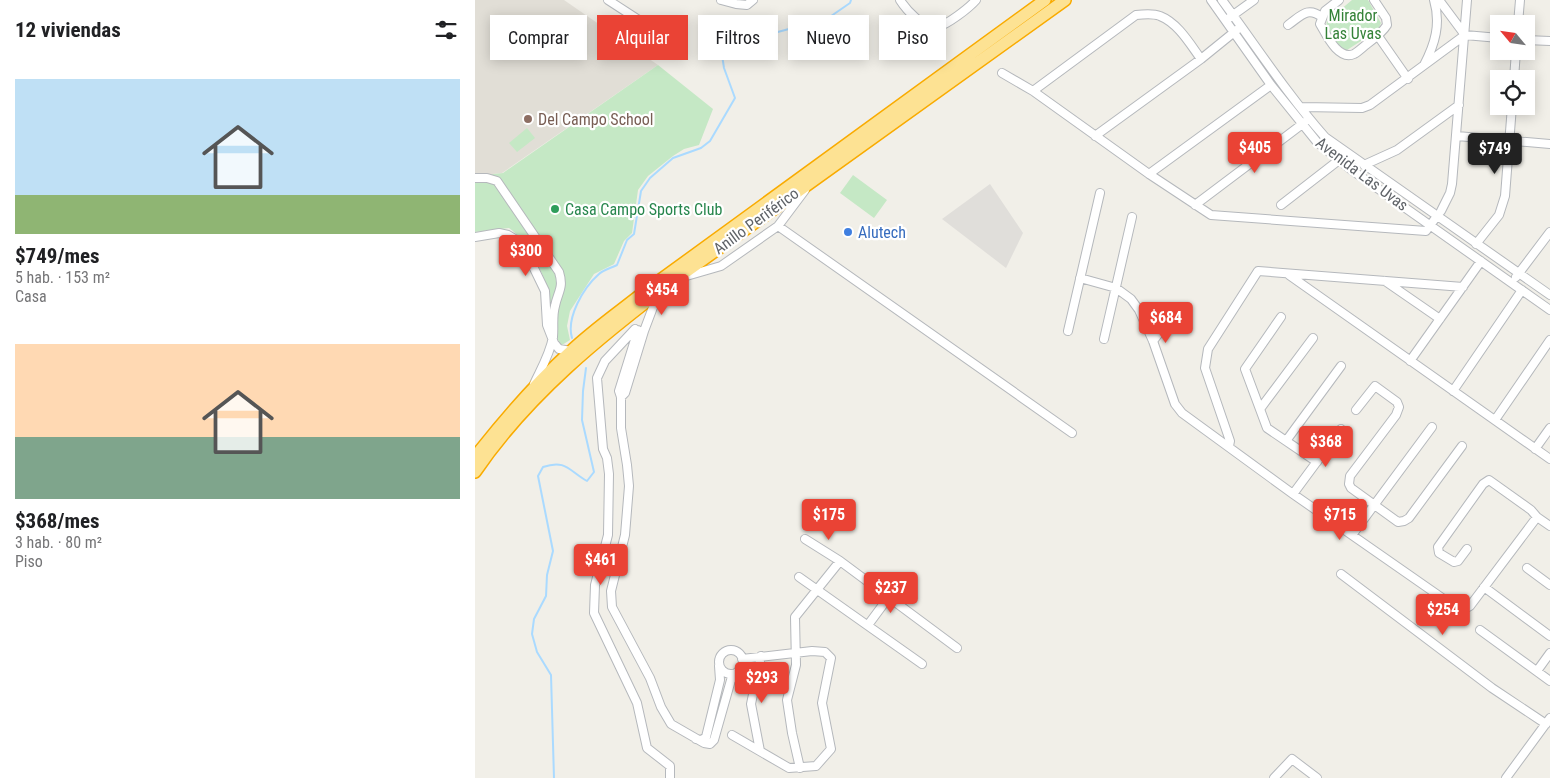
<!DOCTYPE html>
<html lang="es">
<head>
<meta charset="utf-8">
<style>
	body { margin:0; font-family:"Roboto Condensed",sans-serif; background:#f6f6f6; color:#202124; height:100vh; display:flex; flex-direction:column; font-size:19px; white-space:nowrap }
	* { box-sizing:border-box; margin:0 }
	p { font-size:16px; color:#757577 }
	.icon { flex:none; width:28px; height:28px; fill:none; stroke:currentColor; stroke-width:2; stroke-linecap:round; stroke-linejoin:round }
	.map { position:relative; flex:1; overflow:hidden }
	.details { display:flex; flex-direction:column; background:#fff; width:475px }
	.details>* { flex:none }
	.guide { position:absolute; left:15px; top:15px; width:475px; height:45px; display:flex; gap:10px }
	.needle { width:32px; rotate:299deg }
	.buttons { position:absolute; left:1015px; top:15px; display:grid; gap:10px }
	.buttons a { display:grid; place-items:center; width:45px; height:45px; border-radius:0px; background:#fff; box-shadow:0 2px 12px #0003; font-size:25px }
	.price { position:absolute; translate:-50% -42px; padding:0 11px; border-radius:5px; background:#ea4335; color:#fff; font-size:16px; line-height:32px; filter:drop-shadow(0 1px 2px #0008) }
	.price::after { content:''; position:absolute; left:50%; top:30px; width:15px; height:11px; margin-left:-8px; background:inherit; clip-path:polygon(0 0,100% 0,50% 100%) }
	.price.current { background:#222; color:#fff }
	ul { padding:0; list-style:none }
	li { display:grid; align-content:center; gap:10px; height:265px; padding:0 15px }
	li span { display:grid; place-items:center; height:155px; border-radius:0px; color:#555 }
	li>.icon { margin-inline-start:auto }
	span .icon { width:90px; height:90px; fill:#fffc; stroke-width:1 }
	li b { font-size:21px }
	h2 { display:flex; justify-content:space-between; align-items:center; height:60px; padding:0 15px; font-size:21px }
	.chip { padding:0 18px; border-radius:0px; background:#fff; box-shadow:0 2px 12px #0003; font-size:18px; line-height:45px }
	.chip.current { background:#ea4335; color:#fff }
	main { display:flex; flex:1; min-height:0 }
	.map>svg:first-child { display:block }
	.industrial { fill:#e0deda }
	.education { fill:#e1ded6 }
	.green { fill:#c5e8c5 }
	.lines { fill:none; stroke-linecap:round; stroke-linejoin:round }
	.stream { stroke:#aadaff; stroke-width:2 }
	.minor-casing { stroke:#b5b8bc; stroke-width:10 }
	.highway-casing { stroke:#f9ab00; stroke-width:14 }
	.minor { stroke:#fff; stroke-width:8 }
	.highway { stroke:#fde293; stroke-width:11 }
	.education-dot { fill:#8d6e63; stroke:#fff; stroke-width:2 }
	.leisure-dot { fill:#2e9e5b; stroke:#fff; stroke-width:2 }
	.shop-dot { fill:#3f7fe0; stroke:#fff; stroke-width:2 }
	.labels { text-anchor:middle; dominant-baseline:central; stroke-width:4.5; stroke-linejoin:round; paint-order:stroke }
	.park-label { font-size:16px; fill:#348238; stroke:#fff }
	.education-label { font-size:16px; fill:#785e54; stroke:#fff; text-anchor:start }
	.street-label { font-size:16px; fill:#5f6368; stroke:#fff }
	.leisure-label { font-size:16px; fill:#27864d; stroke:#fff; text-anchor:start }
	.shop-label { font-size:16px; fill:#366cbe; stroke:#fff; text-anchor:start }
</style>
</head>
<body>
<main>
<section class="details">
<h2>12 viviendas<svg class="icon" aria-label="filters" viewBox="0 0 24 24"><path d="M4 7h16M4 17h16"/><circle cx="9" cy="7" r="2"/><circle cx="15" cy="17" r="2"/></svg></h2>
<ul>
<li><span style="background:linear-gradient(#bfe0f5 75%,#8fb573 0)"><svg class="icon" aria-label="home" viewBox="0 0 24 24"><path d="M3 11l9-7 9 7M6 9v11h12V9"/></svg></span><div><b>$749/mes</b><p>5 hab. · 153 m²</p><p>Casa</p></div></li>
<li><span style="background:linear-gradient(#ffd9b3 60%,#7fa58c 0)"><svg class="icon" aria-label="home" viewBox="0 0 24 24"><path d="M3 11l9-7 9 7M6 9v11h12V9"/></svg></span><div><b>$368/mes</b><p>3 hab. · 80 m²</p><p>Piso</p></div></li>
</ul>
</section>
<div class="map">
<svg width="1075" height="778" viewBox="0 0 1075 778">
	<rect width="100%" height="100%" fill="#f1efe8"/>
	<path class="industrial" d="M515 184 548 233 531 268 467 219Z"/>
	<path class="education" d="M0 0H89L183 65 27 173 0 176Z"/>
	<path class="green" d="M877 0H893L906 23 903 30 872 50C863 47 849 31 852 21Z
		M183 65 238 109 224 145 209 149 198 156 173 176 163 190 157 233 149 241 139 264 119 274 95 311 92 326 95 340 87 345C71 327 79 310 73 290 68 271 50 239 34 228L0 232V176L28 173Z
		M52 128 60 138 42 152 34 143Z
		M378 175 412 200 399 218 365 193Z"/>
	<g class="lines">
		<path class="stream" d="M97 338C91 318 108 288 124 274 128 270 136 268 142 265L152 240 159 234 166 191 175 178 198 158 226 148 235 141 260 98 249 68 247 55 254 44 271 38 288 36 336 23H346L375 3 376 0
			M79 778 76 675 62 652 57 634 59 619 71 596 72 575 78 551 63 476 68 467C91 459 94 471 112 481L119 472 107 420 108 391 111 368"/>
		<g class="minor-casing">
			<path id="minor" d="M133 0 170 24 208 38
				M246 0 261 4 272 5 278 0
				M425 0C432 11 448 28 462 27 472 25 494 8 501 0
				M736 0 796 85 842 142 878 171 1075 310
				M747 0C781 46 812 94 850 137L1075 295
				M864 0 850 11 845 24C851 34 863 61 879 54 883 52 888 47 892 44 900 38 907 33 912 25L911 18 899 0
				M964 0 990 35
				M754 18 779 0
				M1043 24 1045 0
				M813 25C826 16 832 6 847 17
				M903 36 933 79
				M1051 40 1075 41
				M949 65C960 44 966 24 959 0
				M527 73 558 91 674 174 736 215 951 231 962 216
				M1039 79 1041 51
				M558 91 661 15C669 14 678 13 685 16 703 23 715 44 726 59
				M827 107 887 108 895 105 990 35 1024 38
				M620 136 726 59 763 29
				M982 136 1075 144
				M889 165 922 150 984 105
				M674 174 796 85
				M0 178H12L22 181 84 272C89 288 83 291 80 306 77 316 79 327 78 337 75 354 66 369 59 384
				M720 205 830 122
				M806 205 864 160
				M966 211 975 193 977 184 992 0
				M303 226 597 433
				M0 237 24 233 33 235 43 241 53 256 70 291 72 325 79 343 84 349 96 351
				M1001 244 1024 215 1030 196 1037 106
				M814 275 1075 459
				M208 277 246 266 303 226 330 190
				M1041 277 1075 232
				M605 278 641 288 656 299 664 310 678 341 700 404 707 413 818 494 983 609 988 610 995 606 1062 517
				M910 281 965 319
				M806 317 770 369 792 428 842 462
				M160 329 130 361 122 378 128 449 132 458 134 474 133 535 120 585 119 613 162 703 172 748 195 766V778
				M163 330 144 391 146 397V428L152 465 154 486 150 535 136 591 137 607 175 678 186 707 196 724 229 743 235 744 239 740 256 680 262 672
				M593 331 625 193
				M629 339 657 217
				M678 341 697 316
				M935 361 1006 261
				M978 391 1047 290
				M146 397 150 393 169 331 183 294
				M785 409 838 338
				M881 410 900 386 922 402 924 407 921 415 875 476 874 484 876 488 923 522 929 521 934 518 987 446
				M1020 420 1075 340
				M811 441 866 366
				M754 446 755 441 730 368 733 349 783 271 988 287
				M1060 449 1075 428
				M818 494 866 429
				M877 535 957 427
				M330 539 365 561 482 648
				M992 549 983 561 979 562 964 553 963 547 1008 484 1014 480 1056 510 1062 517 1075 526
				M1052 568 1075 585
				M866 574 1017 688 1071 724
				M324 577 447 664
				M1009 587 1075 636
				M393 625 413 598
				M1005 630 1075 681
				M244 662a12 12 0 1 1 24 0a12 12 0 1 1-24 0Z
				M1062 671 1075 653
				M257 735 314 768 341 766 356 749 347 703 356 658 350 652 337 651 267 659
				M221 739 227 740 231 737 245 680 244 666
				M285 751 276 704 286 656
				M325 768 317 733 312 700 321 665 320 617 365 561
				M799 778 817 759 842 778
				M1031 778 1075 718"/>
		</g>
		<g class="highway-casing">
			<path id="highway" d="M0 457C29 420 60 384 95 352 119 329 147 310 173 289L570 0
				M0 472C53 394 127 335 201 279L590 0"/>
		</g>
		<use href="#minor" class="minor"/>
		<use href="#highway" class="highway"/>
	</g>
	<circle class="education-dot" cx="53" cy="119" r="5"/>
	<circle class="leisure-dot" cx="80" cy="209" r="5"/>
	<circle class="shop-dot" cx="373" cy="232" r="5"/>
	<g class="labels">
		<g class="park-label">
			<text x="878" y="15">Mirador<tspan x="878" dy="18">Las Uvas</tspan></text>
		</g>
		<g class="education-label">
			<text x="63" y="119">Del Campo School</text>
		</g>
		<g class="street-label">
			<text transform="translate(887 174) rotate(37)">Avenida Las Uvas</text>
			<text transform="translate(281 221) rotate(-36)">Anillo Periférico</text>
		</g>
		<g class="leisure-label">
			<text x="90" y="209">Casa Campo Sports Club</text>
		</g>
		<g class="shop-label">
			<text x="383" y="232">Alutech</text>
		</g>
	</g>
</svg>
<div class="buttons">
<a><svg class="needle" viewBox="-14 -14 28 28"><path d="M0-13l5 13h-10z" fill="#e53935"/><path d="M0 13l5-13h-10z" fill="#757577"/></svg></a>
<a><svg class="icon" aria-label="locate" viewBox="0 0 24 24"><circle cx="12" cy="12" r="6"/><path d="M12 2v4M12 18v4M2 12h4M18 12h4"/></svg></a>
</div>
<b class="price" style="left:780px;top:174px">$405</b>
<b class="price current" style="left:1020px;top:175px">$749</b>
<b class="price" style="left:51px;top:277px">$300</b>
<b class="price" style="left:187px;top:316px">$454</b>
<b class="price" style="left:691px;top:344px">$684</b>
<b class="price" style="left:851px;top:468px">$368</b>
<b class="price" style="left:354px;top:541px">$175</b>
<b class="price" style="left:865px;top:541px">$715</b>
<b class="price" style="left:126px;top:586px">$461</b>
<b class="price" style="left:416px;top:614px">$237</b>
<b class="price" style="left:968px;top:636px">$254</b>
<b class="price" style="left:287px;top:704px">$293</b>
<div class="guide">
<a class="chip">Comprar</a>
<a class="chip current">Alquilar</a>
<a class="chip">Filtros</a>
<a class="chip">Nuevo</a>
<a class="chip">Piso</a>
</div>
</div>
</main>
</body>
</html>
